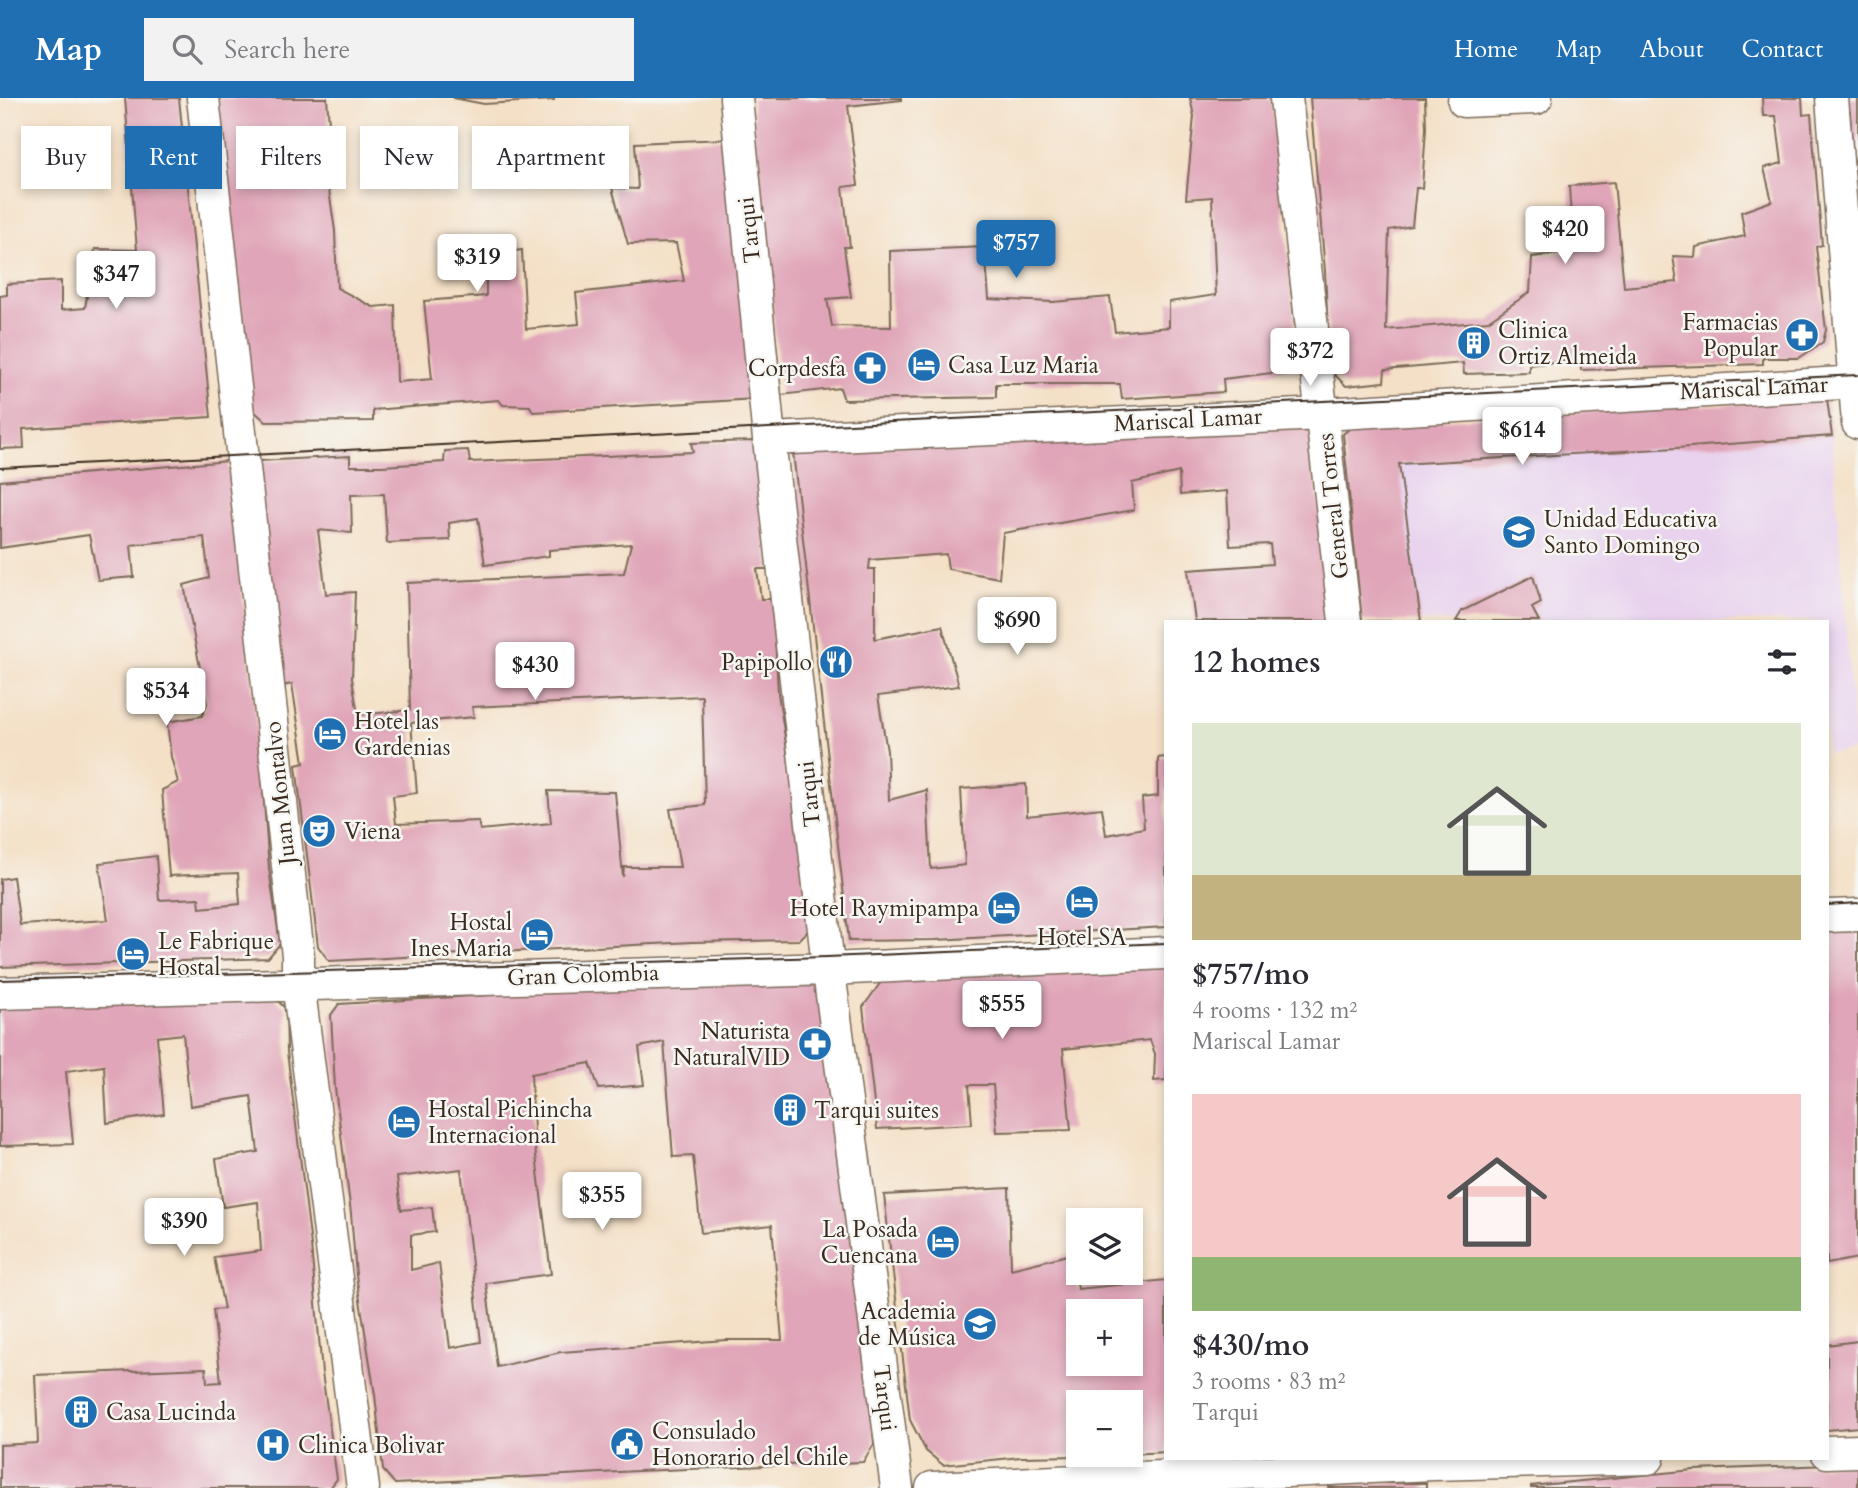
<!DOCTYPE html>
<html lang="en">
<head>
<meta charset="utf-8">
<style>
	body { margin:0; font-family:Cardo,serif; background:#f2f2f3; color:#2b2b33; height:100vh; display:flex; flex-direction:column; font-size:26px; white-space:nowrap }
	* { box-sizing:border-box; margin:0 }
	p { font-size:23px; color:#7c7c81 }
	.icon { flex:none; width:38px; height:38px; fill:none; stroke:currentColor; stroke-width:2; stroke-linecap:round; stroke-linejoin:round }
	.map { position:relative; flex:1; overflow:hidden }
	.panel { position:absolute; left:1164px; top:522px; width:665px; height:840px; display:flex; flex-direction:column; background:#fff; border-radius:0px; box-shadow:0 4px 10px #0003 }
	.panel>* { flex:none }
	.top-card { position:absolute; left:21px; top:28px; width:665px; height:63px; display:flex; gap:14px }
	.controls { position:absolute; left:1066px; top:1110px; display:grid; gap:14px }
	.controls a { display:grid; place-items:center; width:77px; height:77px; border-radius:0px; background:#fff; box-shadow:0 4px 10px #0003; font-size:35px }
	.price { position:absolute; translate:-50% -60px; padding:0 16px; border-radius:7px; background:#fff; color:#222; font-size:23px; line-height:46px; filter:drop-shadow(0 2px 4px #0008) }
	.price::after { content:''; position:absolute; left:50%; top:42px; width:21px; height:16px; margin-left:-10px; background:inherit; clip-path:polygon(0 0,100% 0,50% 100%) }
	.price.selected { background:#1f6fb2; color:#fff }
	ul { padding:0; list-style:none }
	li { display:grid; align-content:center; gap:14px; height:371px; padding:0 28px }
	li span { display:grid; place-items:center; height:217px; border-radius:0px; color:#555 }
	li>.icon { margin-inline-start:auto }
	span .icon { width:126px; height:126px; fill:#fffc; stroke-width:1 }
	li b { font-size:30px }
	h2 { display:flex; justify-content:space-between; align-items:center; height:84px; padding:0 28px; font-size:30px }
	.tag { padding:0 24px; border-radius:0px; background:#fff; box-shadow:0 4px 10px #0003; font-size:24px; line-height:63px }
	.tag.selected { background:#1f6fb2; color:#fff }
	header { display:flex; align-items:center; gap:42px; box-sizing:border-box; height:98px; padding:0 35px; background:#1f6fb2; color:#fff }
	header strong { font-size:33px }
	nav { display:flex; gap:38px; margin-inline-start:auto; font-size:24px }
	.search { width:490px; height:63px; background:#f2f2f3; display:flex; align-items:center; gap:18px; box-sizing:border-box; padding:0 24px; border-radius:0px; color:#7c7c81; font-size:26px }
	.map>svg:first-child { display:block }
	.built { fill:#e8d2ee }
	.building { fill:#e0a5b8; fill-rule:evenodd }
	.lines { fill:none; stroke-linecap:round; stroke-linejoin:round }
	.minor-casing { stroke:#7c6a59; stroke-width:35 }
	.minor { stroke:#fff; stroke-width:32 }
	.tram { stroke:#3b2a1e; stroke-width:2 }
	.labels { text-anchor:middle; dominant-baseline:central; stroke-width:5; stroke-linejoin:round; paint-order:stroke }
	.street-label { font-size:23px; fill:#3b2a1e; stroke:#f6f6f2 }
	.poi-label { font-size:23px; fill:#3b2a1e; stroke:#f6f6f2; text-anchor:start }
</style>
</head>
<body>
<header>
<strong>Map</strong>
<div class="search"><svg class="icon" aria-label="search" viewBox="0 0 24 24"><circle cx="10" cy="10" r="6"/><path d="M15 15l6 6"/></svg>Search here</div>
<nav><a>Home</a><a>Map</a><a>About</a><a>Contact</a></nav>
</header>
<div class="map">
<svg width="1858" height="1390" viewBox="0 0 1858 1390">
	<rect width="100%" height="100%" fill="#f6f6f2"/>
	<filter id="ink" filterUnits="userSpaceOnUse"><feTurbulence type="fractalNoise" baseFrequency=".0143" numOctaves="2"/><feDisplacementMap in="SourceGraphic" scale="14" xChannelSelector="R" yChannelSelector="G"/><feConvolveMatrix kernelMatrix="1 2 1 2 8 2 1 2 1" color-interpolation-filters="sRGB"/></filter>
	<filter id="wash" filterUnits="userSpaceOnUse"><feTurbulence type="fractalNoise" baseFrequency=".00686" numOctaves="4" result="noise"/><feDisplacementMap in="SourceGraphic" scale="28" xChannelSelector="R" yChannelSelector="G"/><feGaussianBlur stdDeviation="1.57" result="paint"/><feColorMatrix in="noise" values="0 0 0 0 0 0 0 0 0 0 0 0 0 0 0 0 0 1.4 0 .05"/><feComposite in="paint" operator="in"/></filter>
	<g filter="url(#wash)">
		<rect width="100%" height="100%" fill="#f4e0c6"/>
		<path class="built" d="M1832 338 1855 652 1827 655V523H1362L1345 370 1677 350Z"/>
		<g id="blocks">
			<path class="building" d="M125 0H179L211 319 23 331 24 350 0 351V198L7 197V186L61 183V212L85 210 95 151 137 152Z
				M218 0H327L330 38 328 85 335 133 337 190 373 209 395 207 397 284 432 281 424 203 486 198V157L522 152 526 231 579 226 576 195 684 183 676 145 628 146 612 90 638 91 635 45 724 41 732 92 756 301 533 314 530 308 503 307 499 302 373 312V323L266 324 253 312Z
				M453 0H554V2L484 6Z
				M752 0H901V2L848 8 858 87 843 89 850 149H844L851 199 827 201 832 228 891 229 890 153 985 149 989 201 1053 204 1110 199 1115 234 1169 229V204L1216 197 1212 99 1186 101 1194 18 1190 0H1270L1274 23 1297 247 1295 259 1290 267 1272 275 1223 281 1224 294 1122 301 1120 286H996V299L844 302 840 290 781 297 772 205 758 95Z
				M1310 0H1425L1426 30 1422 90H1416L1412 128 1389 132 1386 232 1488 223 1530 194 1532 159 1573 154 1569 88 1614 84 1624 189 1677 184 1673 158 1695 159 1696 149 1745 138 1741 114 1772 103 1764 70 1782 65 1776 18H1763L1762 0H1802L1803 17 1811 16 1822 147 1816 149 1826 232 1823 244 1799 260H1763V266L1581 272 1580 261 1529 267V274L1464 276 1463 265 1385 272 1384 284 1346 288 1330 272 1325 173Z
				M1842 0H1858V78L1852 53 1850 14 1843 15Z
				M1827 301 1832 338 1677 350 1399 366 1421 523H1362L1343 336 1354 327Z
				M1309 325 1325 462 1329 523H1195L1188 472 1272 466 1270 446 1230 448 1227 393 1180 397 1179 374 1132 385 1134 412 1003 435 999 480 948 471 946 456 870 462 869 471H875V541L942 528 959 588 878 598 887 653 889 702 927 692 931 771 965 767 961 691 1026 686 1027 718 1102 710 1106 737 1144 730 1142 700 1158 698V660L1166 659V829L936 842 849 843 793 354Z
				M754 343 769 471H757L761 501H773L778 595 800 735 811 830 799 842 692 844 329 863 318 848 296 667 304 665 292 586 282 588 264 439 259 363 350 358V368H382L444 364 445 353 468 352 470 364 693 354 691 345ZM384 396 387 445 450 442 449 425 478 420 485 467 549 458V452L631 446 624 475 407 485 410 612 358 617 352 581 355 494 326 496 318 432 352 435 351 397ZM702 598 705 707 670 711 680 769H624L623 779 615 694 548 693 551 725 480 732 478 723 396 726 393 698 417 695 411 625 474 619 472 609Z
				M228 363 262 678 269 771 280 846 268 860 0 869V781L13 779 20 827 108 822 99 765 156 758 159 802 199 800 200 810 240 806 238 775 169 778 162 692 178 684 171 659 167 624 202 618 207 606 184 487 209 480 204 439 131 447 134 479 98 482 89 437 0 450V383Z
				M1533 478 1541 505 1532 510 1539 523H1456L1462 513Z
				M1858 826V1160L1827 1166V828Z
				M1166 868V982L1154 983 1155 956 1150 942 1063 951 1071 1032 997 1034 993 987H969L972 1026 877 1031 863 909 884 880Z
				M819 882 869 1276 874 1346 863 1364 638 1373 395 1386 383 1372 375 1297 356 1177 351 1115 335 990 331 917 339 906 590 891ZM664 944 673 1059 693 1058 701 1135 772 1127 782 1242H726L561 1254 497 1269 486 1185 551 1176 535 1050 531 976 590 965 599 991 644 987 639 949ZM461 1071 481 1244 450 1250 439 1165 411 1172V1137L435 1134 432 1109 401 1112 397 1079Z
				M268 893 286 911 287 954 311 1147 322 1275 337 1381 330 1390H0V1347L38 1345 35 1277 206 1270 207 1285 221 1284 213 1212 224 1211 214 1159 261 1153 258 1104 223 1109 216 1061 258 1054 251 998 190 1008 183 936 157 939 164 1016 107 1025 104 968 66 973 73 1046 0 1048V907Z
				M1009 1090 1011 1171 1072 1156 1078 1191 1166 1182V1354L1130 1356V1304H1078V1358L1021 1359 943 1367 926 1353 910 1322 884 1097ZM1078 1213H1130V1265H1078Z
				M1858 1243V1329L1827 1332V1247Z
				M1858 1366V1390H1531V1388L1694 1372Z
				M1359 1385H1426V1390H1329V1388Z"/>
		</g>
	</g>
	<g filter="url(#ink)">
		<use href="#blocks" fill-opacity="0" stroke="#7c6a59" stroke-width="2"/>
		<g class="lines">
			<g class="minor-casing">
				<path id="minor" d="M203 0 298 858V885L363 1390
					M736 0 769 341 827 859 897 1390
					M1286 0 1345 523
					M1832 0 1858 325
					M1464 3 1536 0
					M769 341 1323 316 1858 284
					M1827 818 1858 817
					M0 895 830 871 1166 855
					M1827 1354 1858 1353
					M932 1390 1433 1366 1648 1360"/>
			</g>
			<use href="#minor" class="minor"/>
			<path class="tram" d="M0 370 768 330 1858 277
				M1827 807 1858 805
				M0 882 827 859 1166 845"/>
		</g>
	</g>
	<defs>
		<g id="pharmacy-disc" transform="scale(1.75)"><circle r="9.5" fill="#1f6fb2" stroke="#f6f6f2"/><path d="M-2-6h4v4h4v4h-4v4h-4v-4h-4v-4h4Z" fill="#fff"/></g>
		<g id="building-disc" transform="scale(1.75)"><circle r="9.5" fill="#1f6fb2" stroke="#f6f6f2"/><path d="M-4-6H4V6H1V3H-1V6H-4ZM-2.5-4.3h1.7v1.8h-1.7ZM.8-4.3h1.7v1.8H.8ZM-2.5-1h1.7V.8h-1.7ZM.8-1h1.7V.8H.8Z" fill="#fff"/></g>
		<g id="hotel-disc" transform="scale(1.75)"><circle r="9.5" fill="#1f6fb2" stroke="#f6f6f2"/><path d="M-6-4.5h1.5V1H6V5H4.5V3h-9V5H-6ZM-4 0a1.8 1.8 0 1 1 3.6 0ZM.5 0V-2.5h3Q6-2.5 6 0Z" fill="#fff"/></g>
		<g id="school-disc" transform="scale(1.75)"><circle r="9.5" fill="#1f6fb2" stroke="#f6f6f2"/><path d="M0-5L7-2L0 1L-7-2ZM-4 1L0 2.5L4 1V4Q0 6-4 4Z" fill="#fff"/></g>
		<g id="restaurant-disc" transform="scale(1.75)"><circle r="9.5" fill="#1f6fb2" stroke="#f6f6f2"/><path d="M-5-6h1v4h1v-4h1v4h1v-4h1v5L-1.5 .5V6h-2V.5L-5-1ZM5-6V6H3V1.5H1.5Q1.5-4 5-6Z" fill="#fff"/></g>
		<g id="theatre-disc" transform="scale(1.75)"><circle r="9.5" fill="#1f6fb2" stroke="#f6f6f2"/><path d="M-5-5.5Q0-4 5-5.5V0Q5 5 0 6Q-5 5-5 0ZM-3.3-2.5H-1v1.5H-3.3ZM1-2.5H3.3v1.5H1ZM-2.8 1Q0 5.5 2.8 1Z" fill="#fff"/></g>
		<g id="civic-disc" transform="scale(1.75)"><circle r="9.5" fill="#1f6fb2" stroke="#f6f6f2"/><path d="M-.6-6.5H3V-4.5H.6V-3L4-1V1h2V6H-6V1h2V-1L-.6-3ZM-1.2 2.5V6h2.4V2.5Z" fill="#fff"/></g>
		<g id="hospital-disc" transform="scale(1.75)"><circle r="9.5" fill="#1f6fb2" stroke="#f6f6f2"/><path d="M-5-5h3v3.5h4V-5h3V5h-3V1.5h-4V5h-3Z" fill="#fff"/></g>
	</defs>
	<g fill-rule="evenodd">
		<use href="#pharmacy-disc" x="1802" y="237"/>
		<use href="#building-disc" x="1474" y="245"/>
		<use href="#hotel-disc" x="924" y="267"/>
		<use href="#pharmacy-disc" x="870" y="270"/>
		<use href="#school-disc" x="1519" y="434"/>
		<use href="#restaurant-disc" x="836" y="564"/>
		<use href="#hotel-disc" x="330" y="636"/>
		<use href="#theatre-disc" x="319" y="733"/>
		<use href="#hotel-disc" x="1082" y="804"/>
		<use href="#hotel-disc" x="1004" y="810"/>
		<use href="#hotel-disc" x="537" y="837"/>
		<use href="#hotel-disc" x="133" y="856"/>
		<use href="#pharmacy-disc" x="815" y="946"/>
		<use href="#building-disc" x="790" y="1012"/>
		<use href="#hotel-disc" x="404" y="1024"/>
		<use href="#hotel-disc" x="943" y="1144"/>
		<use href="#school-disc" x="980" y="1226"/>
		<use href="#building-disc" x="81" y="1314"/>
		<use href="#civic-disc" x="627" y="1346"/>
		<use href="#hospital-disc" x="273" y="1347"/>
	</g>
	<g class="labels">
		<g class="street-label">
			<text transform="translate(749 132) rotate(-96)">Tarqui</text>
			<text transform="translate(1754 290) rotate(-3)">Mariscal Lamar</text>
			<text transform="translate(1188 322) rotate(-3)">Mariscal Lamar</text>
			<text transform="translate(1333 408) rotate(-96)">General Torres</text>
			<text transform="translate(280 695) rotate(-96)">Juan Montalvo</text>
			<text transform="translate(809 696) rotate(-96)">Tarqui</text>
			<text transform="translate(583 877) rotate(-2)">Gran Colombia</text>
			<text transform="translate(885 1300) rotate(83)">Tarqui</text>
		</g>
		<g class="poi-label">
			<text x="1778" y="224" text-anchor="end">Farmacias<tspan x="1778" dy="26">Popular</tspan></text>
			<text x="1498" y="232">Clinica<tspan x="1498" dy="26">Ortiz Almeida</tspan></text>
			<text x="948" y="267">Casa Luz Maria</text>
			<text x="846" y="270" text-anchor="end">Corpdesfa</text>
			<text x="1544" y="421">Unidad Educativa<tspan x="1544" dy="26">Santo Domingo</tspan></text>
			<text x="812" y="564" text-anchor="end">Papipollo</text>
			<text x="354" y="623">Hotel las<tspan x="354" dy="26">Gardenias</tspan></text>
			<text x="344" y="733">Viena</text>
			<text x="979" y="810" text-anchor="end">Hotel Raymipampa</text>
			<text x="512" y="824" text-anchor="end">Hostal<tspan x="512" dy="26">Ines Maria</tspan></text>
			<text x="1082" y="839" text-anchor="middle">Hotel SA</text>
			<text x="158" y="843">Le Fabrique<tspan x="158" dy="26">Hostal</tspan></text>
			<text x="790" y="933" text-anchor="end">Naturista<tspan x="790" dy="26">NaturalVID</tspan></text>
			<text x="428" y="1011">Hostal Pichincha<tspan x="428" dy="26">Internacional</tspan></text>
			<text x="814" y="1012">Tarqui suites</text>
			<text x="918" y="1131" text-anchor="end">La Posada<tspan x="918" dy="26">Cuencana</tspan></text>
			<text x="956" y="1213" text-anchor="end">Academia<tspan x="956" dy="26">de Música</tspan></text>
			<text x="106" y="1314">Casa Lucinda</text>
			<text x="652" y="1333">Consulado<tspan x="652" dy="26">Honorario del Chile</tspan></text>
			<text x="298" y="1347">Clinica Bolivar</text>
		</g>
	</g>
</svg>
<div class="controls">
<a><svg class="icon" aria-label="layers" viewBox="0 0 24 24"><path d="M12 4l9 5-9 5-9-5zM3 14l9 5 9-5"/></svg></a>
<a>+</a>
<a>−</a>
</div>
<b class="price" style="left:1565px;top:168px">$420</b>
<b class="price selected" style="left:1016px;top:182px">$757</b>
<b class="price" style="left:477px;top:196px">$319</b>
<b class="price" style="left:116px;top:213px">$347</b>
<b class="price" style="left:1310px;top:290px">$372</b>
<b class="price" style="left:1522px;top:369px">$614</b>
<b class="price" style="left:1017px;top:559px">$690</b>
<b class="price" style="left:535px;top:604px">$430</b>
<b class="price" style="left:166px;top:630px">$534</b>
<b class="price" style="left:1002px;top:943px">$555</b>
<b class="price" style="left:602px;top:1134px">$355</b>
<b class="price" style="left:184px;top:1160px">$390</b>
<div class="top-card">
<a class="tag">Buy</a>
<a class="tag selected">Rent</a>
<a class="tag">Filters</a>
<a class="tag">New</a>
<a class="tag">Apartment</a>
</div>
<section class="panel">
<h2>12 homes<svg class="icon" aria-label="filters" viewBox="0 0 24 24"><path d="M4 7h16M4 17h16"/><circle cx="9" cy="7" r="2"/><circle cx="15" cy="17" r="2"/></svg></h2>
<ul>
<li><span style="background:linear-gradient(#dfe7d0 70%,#c2b280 0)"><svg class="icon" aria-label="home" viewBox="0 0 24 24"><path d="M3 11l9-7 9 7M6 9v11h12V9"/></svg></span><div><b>$757/mo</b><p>4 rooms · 132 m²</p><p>Mariscal Lamar</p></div></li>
<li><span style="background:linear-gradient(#f6c9c9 75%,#8fb573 0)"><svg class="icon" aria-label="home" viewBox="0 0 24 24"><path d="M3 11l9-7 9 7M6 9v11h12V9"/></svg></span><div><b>$430/mo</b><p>3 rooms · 83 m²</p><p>Tarqui</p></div></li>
</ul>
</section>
</div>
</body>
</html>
